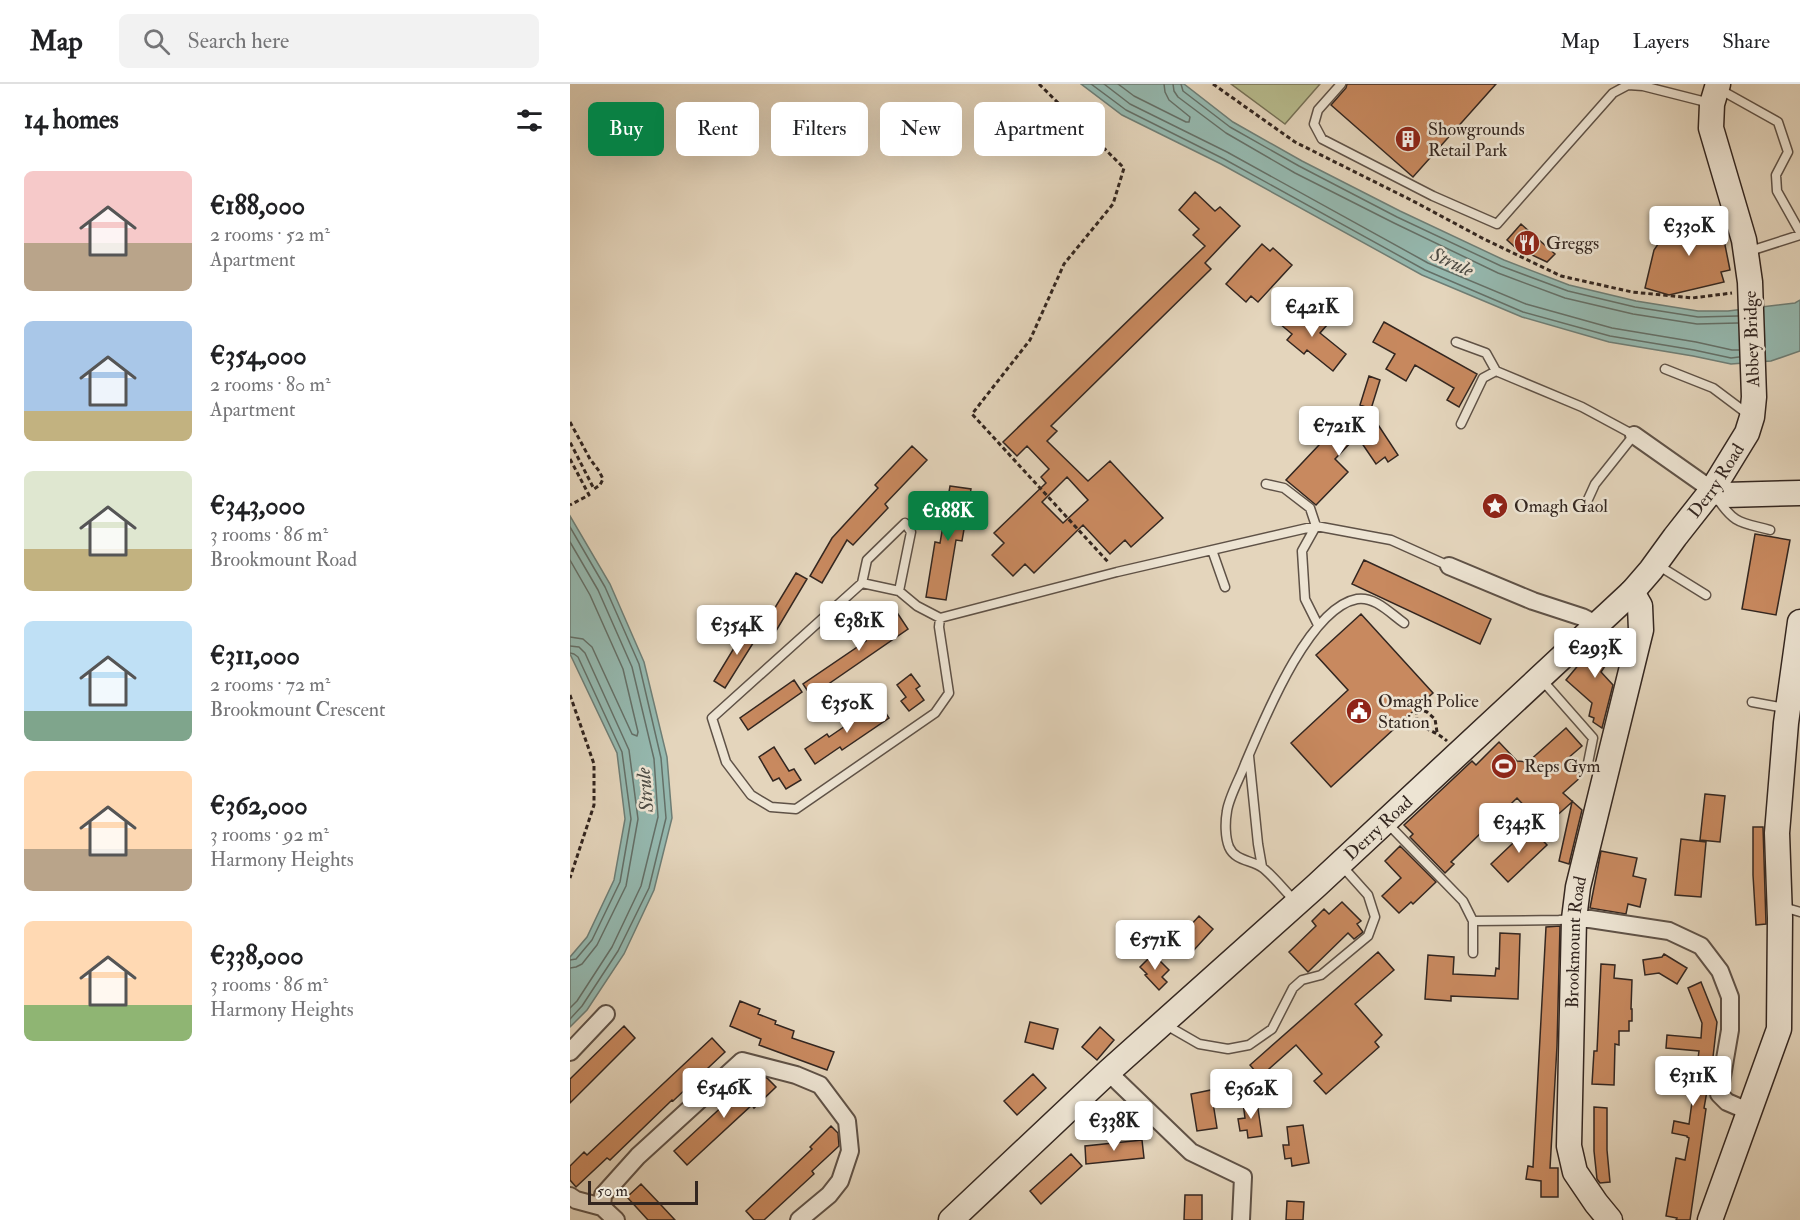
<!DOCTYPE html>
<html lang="en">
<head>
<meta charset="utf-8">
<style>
	body { margin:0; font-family:"IM FELL Double Pica",serif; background:#f2f2f2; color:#202124; height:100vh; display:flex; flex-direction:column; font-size:22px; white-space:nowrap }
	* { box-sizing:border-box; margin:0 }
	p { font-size:20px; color:#757577 }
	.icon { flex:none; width:33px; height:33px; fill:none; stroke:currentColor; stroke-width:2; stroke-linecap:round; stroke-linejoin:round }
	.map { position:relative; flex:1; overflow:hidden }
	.details { display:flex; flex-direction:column; background:#fff; width:570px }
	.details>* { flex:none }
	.banner { position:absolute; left:18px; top:18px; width:570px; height:54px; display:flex; gap:12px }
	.scale { position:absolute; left:18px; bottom:15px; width:110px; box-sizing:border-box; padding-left:6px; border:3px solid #332620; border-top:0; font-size:16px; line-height:21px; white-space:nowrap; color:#332620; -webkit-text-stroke:4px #ede4d3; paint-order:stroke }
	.price { position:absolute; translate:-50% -51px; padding:0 14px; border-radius:6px; background:#fff; color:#222; font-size:20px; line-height:39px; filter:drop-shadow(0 2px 3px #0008) }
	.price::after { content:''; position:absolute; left:50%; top:36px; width:18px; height:14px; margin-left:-9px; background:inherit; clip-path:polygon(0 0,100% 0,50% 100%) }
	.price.active { background:#0b8043; color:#fff }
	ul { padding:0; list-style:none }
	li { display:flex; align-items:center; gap:18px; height:150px; padding:0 24px }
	li span { display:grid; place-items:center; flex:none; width:168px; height:120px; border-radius:9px; color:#555 }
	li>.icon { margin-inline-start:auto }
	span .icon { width:72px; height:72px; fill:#fffc; stroke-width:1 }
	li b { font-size:26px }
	h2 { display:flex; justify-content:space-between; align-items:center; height:72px; padding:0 24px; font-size:26px }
	.pill { padding:0 21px; border-radius:9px; background:#fff; box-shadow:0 6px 24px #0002; font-size:21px; line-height:54px }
	.pill.active { background:#0b8043; color:#fff }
	header { display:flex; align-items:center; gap:36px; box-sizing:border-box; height:84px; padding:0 30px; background:#fff; border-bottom:2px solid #e0e0e0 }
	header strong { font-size:28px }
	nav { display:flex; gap:33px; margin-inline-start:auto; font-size:21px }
	.search { width:420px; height:54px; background:#f2f2f2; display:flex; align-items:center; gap:15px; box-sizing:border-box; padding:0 21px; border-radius:9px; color:#757577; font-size:22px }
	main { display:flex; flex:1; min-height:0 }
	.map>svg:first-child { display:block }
	.green { fill:#b7bc8e; stroke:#757157; stroke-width:1.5 }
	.water { fill:#95b9b0; stroke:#6e7e76; stroke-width:1.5 }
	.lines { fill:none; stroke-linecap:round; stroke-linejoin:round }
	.shore { stroke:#647068; stroke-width:1.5 }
	.building { fill:#c8895f; stroke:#332620; stroke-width:1.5; fill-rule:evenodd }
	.lane-casing { stroke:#5f5247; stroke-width:11 }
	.street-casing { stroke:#5f5247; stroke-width:20 }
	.secondary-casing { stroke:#332620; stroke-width:27 }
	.path { stroke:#332620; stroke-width:3; stroke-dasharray:4.5 3; stroke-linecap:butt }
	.lane { stroke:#ede4d3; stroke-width:8 }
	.street { stroke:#ede4d3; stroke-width:16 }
	.secondary { stroke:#ede4d3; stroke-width:24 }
	.labels { text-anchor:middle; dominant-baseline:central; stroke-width:5; stroke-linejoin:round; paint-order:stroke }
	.poi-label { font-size:18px; fill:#332620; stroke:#ede4d3; text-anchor:start }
	.street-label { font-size:18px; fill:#332620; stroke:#ede4d3 }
	.water-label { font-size:20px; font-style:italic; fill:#4c4b44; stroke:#ede4d3 }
</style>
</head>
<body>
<header>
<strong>Map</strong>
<div class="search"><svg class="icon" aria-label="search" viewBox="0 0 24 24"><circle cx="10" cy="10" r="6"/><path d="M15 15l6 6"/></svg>Search here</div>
<nav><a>Map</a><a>Layers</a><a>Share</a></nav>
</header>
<main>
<section class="details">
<h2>14 homes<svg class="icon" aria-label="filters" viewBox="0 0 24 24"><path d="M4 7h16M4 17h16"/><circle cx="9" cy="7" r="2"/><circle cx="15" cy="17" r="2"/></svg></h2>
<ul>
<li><span style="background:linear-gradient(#f6c9c9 60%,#b9a48a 0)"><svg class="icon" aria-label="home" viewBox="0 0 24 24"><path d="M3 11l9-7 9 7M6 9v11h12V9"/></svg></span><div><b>€188,000</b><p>2 rooms · 52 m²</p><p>Apartment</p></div></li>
<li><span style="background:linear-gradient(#a9c7e8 75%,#c2b280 0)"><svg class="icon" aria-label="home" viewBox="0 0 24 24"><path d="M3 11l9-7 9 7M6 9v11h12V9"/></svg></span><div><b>€354,000</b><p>2 rooms · 80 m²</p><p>Apartment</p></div></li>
<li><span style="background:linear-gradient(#dfe7d0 65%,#c2b280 0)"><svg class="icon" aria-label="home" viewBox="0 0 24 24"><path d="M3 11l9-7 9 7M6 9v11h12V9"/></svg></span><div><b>€343,000</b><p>3 rooms · 86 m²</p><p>Brookmount Road</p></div></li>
<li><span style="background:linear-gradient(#bfe0f5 75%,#7fa58c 0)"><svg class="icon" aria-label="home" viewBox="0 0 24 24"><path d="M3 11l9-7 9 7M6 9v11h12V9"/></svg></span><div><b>€311,000</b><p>2 rooms · 72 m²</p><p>Brookmount Crescent</p></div></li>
<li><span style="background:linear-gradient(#ffd9b3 65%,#b9a48a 0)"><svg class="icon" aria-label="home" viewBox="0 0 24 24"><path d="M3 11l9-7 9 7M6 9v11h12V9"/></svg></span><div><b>€362,000</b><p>3 rooms · 92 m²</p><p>Harmony Heights</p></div></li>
<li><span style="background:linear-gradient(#ffd9b3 70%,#8fb573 0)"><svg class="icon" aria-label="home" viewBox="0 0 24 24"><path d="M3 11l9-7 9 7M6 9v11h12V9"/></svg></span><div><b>€338,000</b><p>3 rooms · 86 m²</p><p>Harmony Heights</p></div></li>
</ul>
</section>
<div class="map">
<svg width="1230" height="1136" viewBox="0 0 1230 1136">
	<rect width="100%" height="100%" fill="#e4d5bc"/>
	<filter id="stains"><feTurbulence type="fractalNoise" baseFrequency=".00333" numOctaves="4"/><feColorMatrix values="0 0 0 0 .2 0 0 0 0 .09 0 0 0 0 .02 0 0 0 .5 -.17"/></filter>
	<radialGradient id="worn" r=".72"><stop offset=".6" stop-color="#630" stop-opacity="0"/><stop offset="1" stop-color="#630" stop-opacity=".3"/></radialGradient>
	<path class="green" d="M661 0H750L715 40Z"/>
	<path class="water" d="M511 0H614L663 38 732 77 830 127 934 176 999 201 1066 217 1128 227H1158L1225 219 1230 216V267L1201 277 1161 280 1123 272 1039 258 952 233 852 191 651 80 552 31Z
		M0 432 40 500 74 578 97 673 102 734 84 806 54 870 17 926 0 943V873L17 853 44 796 55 735 47 669 0 570Z"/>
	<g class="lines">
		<path class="shore" d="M521 0 556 26 654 75 855 186 953 228 1040 252 1124 266 1161 274 1169 273
			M534 0 560 20 657 68 858 179 956 220 1042 244 1126 258 1162 266H1169
			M548 0 564 12 616 38H619L620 33 599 16 595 8 594 0
			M603 0 604 7 608 13 656 49 725 89 824 139 928 189 995 214 1063 230 1127 240 1168 239
			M611 0 613 7 660 43 729 82 827 133 931 182 998 207 1065 223 1128 233 1168 232
			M0 443 35 503 69 580 91 674 96 734 79 804 48 867 12 922 0 935
			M0 458 28 506 62 583 84 675 88 733 71 802 42 863 7 917 0 924
			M0 476 20 511 53 585 68 648 67 652 62 650 22 563 13 555 0 553
			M0 562 9 563 15 569 59 666 68 735 56 802 27 861 12 880 6 883 0 884
			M0 569 4 570 8 573 52 668 61 735 50 798 22 856 6 875 0 876"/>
	</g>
	<path class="building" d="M777 0H926L843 93 761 21 776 4Z
		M625 108 645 127 650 123 670 142 635 179 641 185 481 342 487 347 477 357 518 397 540 377 593 434 561 463 555 456 540 470 513 441 464 489 455 480 443 492 422 471 434 459 424 449 476 399 471 393 479 385 457 362 447 372 433 358 635 162 623 151 629 145 609 126ZM497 393 518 416 493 439 472 418Z
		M1149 131 1160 186 1151 188 1154 198 1099 211 1075 204 1084 166 1101 141Z
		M951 140 985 170 977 178 945 163 937 156Z
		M692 160 700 167 703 164 722 181 688 218 681 212 676 218 656 200Z
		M724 222 736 232 740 228 757 241 750 249 776 270 763 287 737 266 734 270 717 256 722 250 710 240Z
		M814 238 907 290 889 323 877 316 884 304 845 281 836 297 816 285 825 270 803 258Z
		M799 292 810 296 801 325 790 321Z
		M799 327 828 371 818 378 815 373 806 380 787 352 765 375 778 388 746 421 716 396 765 344 769 348Z
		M342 362 357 376 315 420 318 424 283 461 277 456 252 499 240 492 262 454 308 404 305 401Z
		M380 402 401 405 392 457 386 456 376 516 356 513 365 458 370 459Z
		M1185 450 1220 456 1206 531 1172 525Z
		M794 476 921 535 910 560 782 500Z
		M226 489 237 495 203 552 192 545Z
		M326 527 338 545 241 612 233 600 296 557 292 550Z
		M791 530 863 609 761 703 721 659 778 606 746 571Z
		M178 541 190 548 155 604 144 597Z
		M1034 553 1048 563 1031 588 1043 601 1032 644 1023 638 1024 634 1019 632 1022 619 996 596 1020 567Z
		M341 590 350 602 346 605 354 616 339 627 331 617 336 613 327 601Z
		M224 596 232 608 178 646 170 634Z
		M309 619 319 634 272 666 270 663 245 680 235 665 257 650 259 653Z
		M996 644 1012 662 997 675 1012 692 993 709 1012 726 999 780 989 777 1002 718 974 743 947 714 881 778 884 780 875 789 840 753 843 750 834 741 902 677 906 681 929 658 947 677 958 678Z
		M204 663 219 687 224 685 231 696 216 705 209 694 203 697 189 673Z
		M1135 710 1155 712 1150 758 1130 756Z
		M960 743 977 761 938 798 921 780Z
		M1183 743H1193L1196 840 1186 841 1183 791Z
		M1111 755 1136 758 1131 813 1105 811Z
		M830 762 866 798 843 820 841 818 829 829 812 812 831 794 815 777Z
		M1031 767 1067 774 1063 792 1076 795 1070 823 1058 820 1056 830 1020 824Z
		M772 818 791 837 787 840 793 848 784 855 778 849 738 888 719 868 746 842 742 837 754 825 759 830Z
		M629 832 643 845 624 866 610 853Z
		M990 842 987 962 980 1084H988V1113H971V1097L956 1095 958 1082 963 1083 976 843Z
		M930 849 950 850 948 915 881 912V917L855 915 858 871 884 873 883 890 925 892 926 884 929 885Z
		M808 868 824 886 785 920 812 951 805 958 809 963 756 1010 744 997 752 990 726 961 690 993 680 981Z
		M583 870 599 886 592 893 597 898 589 906 575 891 577 890 570 883Z
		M1094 870 1117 884 1107 900 1089 889 1075 891 1073 876 1092 873Z
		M1031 880 1045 881 1044 894 1062 896 1061 925H1062V937H1059V947H1049V961L1045 960 1044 1001 1022 1000 1024 967H1027Z
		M1131 898 1147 938 1143 973 1134 1024 1136 1025 1120 1136H1106L1107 1134 1096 1132 1106 1074 1115 1076 1119 1054 1117 1053V1052L1102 1049 1104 1037 1119 1040 1129 967 1096 964 1097 951 1131 954 1132 939 1118 904Z
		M170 917 190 925 188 930 206 937 205 940 224 947 222 954 264 968 257 986 189 961 191 955 160 942Z
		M460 938 488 945 483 965 455 958Z
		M54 942 65 954 0 1019V995Z
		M530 943 544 956 527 976 512 963Z
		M142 954 155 968 103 1017 102 1016 40 1076 37 1074 6 1103 0 1096V1082L14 1068 17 1071Z
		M463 990 476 1004 447 1031 434 1017Z
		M189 992 197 994 206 1003 184 1024 182 1021 117 1081 104 1067 157 1018 160 1021Z
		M641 1006 647 1044 627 1047 621 1010Z
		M687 1018 692 1052 678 1054 677 1046 670 1047 668 1035 675 1034 673 1019Z
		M1024 1023 1037 1024V1066L1040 1098 1030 1099 1027 1095 1024 1067Z
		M733 1041 739 1079 722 1082 721 1074 715 1075 713 1061H719L717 1043Z
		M261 1042 268 1049 269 1062 242 1087 244 1090 194 1136H184L176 1127 242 1065 240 1063Z
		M572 1056 574 1074 516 1080 515 1062Z
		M501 1070 512 1082 471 1120 460 1107Z
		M71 1100 91 1121 105 1136H78L57 1113Z
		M615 1111H632V1136H614Z
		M717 1117 734 1118 733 1136H716Z"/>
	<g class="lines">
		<g class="lane-casing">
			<path id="lane" d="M771 0 748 26 744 40 752 55 863 112 927 140 1043 9 1058 1 1073 2 1140 19
				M1149 5 1208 38 1218 68 1206 91 1207 107 1230 148
				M1177 168 1230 151
				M886 258 916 269 926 287 1012 323 1064 351 1025 400 1015 422
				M1095 285 1143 304 1179 331
				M891 340 913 294 926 287
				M696 400 714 404 740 424 746 442 732 467 735 515 748 541
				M1147 414C1165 441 1171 438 1200 446
				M642 466 655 503
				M1086 480 1136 511
				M292 499 297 476 335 439 341 448 329 507
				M370 534 369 543 379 609 365 629 226 725 201 723 181 711 156 678 142 634 292 499 329 507 347 522 370 534 547 488 746 442 821 456 879 482
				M972 596 1023 654 1017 684
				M1182 618 1215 624
				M679 672 688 760 692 783
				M818 740 893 817 903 837V869
				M725 817C714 806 704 793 693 784 682 776 665 777 659 763 655 753 655 738 657 727 659 713 670 694 675 680 693 638 738 524 787 515 805 512 821 530 834 539
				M1213 823 1230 828
				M903 837 989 836 1003 835
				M596 941 629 960 658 965 679 961 702 945 723 904 732 896 751 891 798 852 805 833 798 811 772 782"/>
		</g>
		<g class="street-casing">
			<path id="street" d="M1064 351 1142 406
				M879 482 963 517 1012 533 1026 540
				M1004 835H1020L1099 847 1131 862 1150 887 1160 913V946L1149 1010 1157 1018 1178 1027
				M0 968 36 930
				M538 988 621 1068 673 1093 671 1136
				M0 1112 6 1116 32 1123
				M46 1136 32 1123 33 1111 68 1072 172 977 226 991 250 1001 277 1037 280 1067 270 1097 259 1111 229 1136"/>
		</g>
		<g class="secondary-casing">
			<g id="secondary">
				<path d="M1142 406 1155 411 1230 409"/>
				<path id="s1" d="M381 1136 538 988 746 802 1062 508 1081 486 1105 453 1142 406 1177 349 1182 333 1184 313 1180 198 1174 156 1141 44 1142 20 1148 0"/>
				<path id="s2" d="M1040 1136 1026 1119 1005 1088 999 1062 1004 835 1008 803 1071 546 1070 522 1062 508"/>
				<path d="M1140 1136 1209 945 1210 834 1207 749 1216 639 1230 538"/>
			</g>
		</g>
		<path class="path" d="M469 0 554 84 543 120 494 180 460 256 402 330 538 478
			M643 0 725 58 843 117 914 155 991 192 1062 208 1122 214 1162 209
			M0 338 20 375 29 387 33 395 30 401 24 405 0 358
			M0 375 19 411 0 421
			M0 611 24 680V721L0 794
			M867 648 865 635 857 628 846 624 847 638C856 646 867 648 877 657"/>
		<use href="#lane" class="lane"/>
		<use href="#street" class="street"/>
		<use href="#secondary" class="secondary"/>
	</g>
	<defs>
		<g id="building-disc" transform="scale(1.35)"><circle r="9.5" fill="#8f2418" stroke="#ede4d3"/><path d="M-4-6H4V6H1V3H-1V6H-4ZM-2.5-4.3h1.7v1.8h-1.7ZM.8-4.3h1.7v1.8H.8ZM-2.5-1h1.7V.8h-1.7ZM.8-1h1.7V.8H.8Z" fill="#fff"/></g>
		<g id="restaurant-disc" transform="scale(1.35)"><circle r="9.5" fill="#8f2418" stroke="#ede4d3"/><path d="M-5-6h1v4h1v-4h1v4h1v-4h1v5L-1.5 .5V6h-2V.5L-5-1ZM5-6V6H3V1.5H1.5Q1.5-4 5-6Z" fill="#fff"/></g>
		<g id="sight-disc" transform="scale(1.35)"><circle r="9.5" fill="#8f2418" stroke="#ede4d3"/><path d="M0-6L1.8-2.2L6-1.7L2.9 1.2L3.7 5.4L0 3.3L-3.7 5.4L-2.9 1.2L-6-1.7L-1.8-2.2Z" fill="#fff"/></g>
		<g id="civic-disc" transform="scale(1.35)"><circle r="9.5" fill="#8f2418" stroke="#ede4d3"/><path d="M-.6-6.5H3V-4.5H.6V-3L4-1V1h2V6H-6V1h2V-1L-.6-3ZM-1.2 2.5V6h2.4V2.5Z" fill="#fff"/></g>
		<g id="stadium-disc" transform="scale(1.35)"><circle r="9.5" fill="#8f2418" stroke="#ede4d3"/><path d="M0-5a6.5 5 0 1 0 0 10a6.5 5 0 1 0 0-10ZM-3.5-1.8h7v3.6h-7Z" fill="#fff"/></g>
	</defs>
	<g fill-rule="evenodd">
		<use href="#building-disc" x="838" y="55"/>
		<use href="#restaurant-disc" x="957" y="159"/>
		<use href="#sight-disc" x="925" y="422"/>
		<use href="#civic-disc" x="789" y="627"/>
		<use href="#stadium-disc" x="934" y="682"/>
	</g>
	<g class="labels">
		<g class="poi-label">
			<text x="858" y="45">Showgrounds<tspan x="858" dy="21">Retail Park</tspan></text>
			<text x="976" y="159">Greggs</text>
			<text x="944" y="422">Omagh Gaol</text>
			<text x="808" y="617">Omagh Police<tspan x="808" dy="21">Station</tspan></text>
			<text x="954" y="682">Reps Gym</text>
		</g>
		<g class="street-label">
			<text transform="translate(1182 255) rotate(-92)">Abbey Bridge</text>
			<text stroke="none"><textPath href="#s1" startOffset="1066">Derry Road</textPath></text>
			<text stroke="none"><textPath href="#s1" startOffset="580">Derry Road</textPath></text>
			<text stroke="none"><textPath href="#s2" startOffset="290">Brookmount Road</textPath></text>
		</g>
		<g class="water-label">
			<text transform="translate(882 178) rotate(25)">Strule</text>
			<text transform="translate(75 706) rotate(-95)">Strule</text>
		</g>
	</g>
	<rect width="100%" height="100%" filter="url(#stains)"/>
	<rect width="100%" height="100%" fill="url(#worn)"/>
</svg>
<div class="scale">50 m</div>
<b class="price" style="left:1119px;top:173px">€330K</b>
<b class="price" style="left:742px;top:254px">€421K</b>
<b class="price" style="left:769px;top:373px">€721K</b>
<b class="price active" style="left:378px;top:458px">€188K</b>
<b class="price" style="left:289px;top:568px">€381K</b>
<b class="price" style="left:167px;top:572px">€354K</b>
<b class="price" style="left:1025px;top:595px">€293K</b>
<b class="price" style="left:277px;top:650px">€350K</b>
<b class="price" style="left:949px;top:770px">€343K</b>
<b class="price" style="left:585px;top:887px">€571K</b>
<b class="price" style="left:1123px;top:1023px">€311K</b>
<b class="price" style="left:154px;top:1035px">€546K</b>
<b class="price" style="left:681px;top:1036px">€362K</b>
<b class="price" style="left:544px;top:1068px">€338K</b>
<div class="banner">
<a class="pill active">Buy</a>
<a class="pill">Rent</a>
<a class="pill">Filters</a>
<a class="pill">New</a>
<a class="pill">Apartment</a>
</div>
</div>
</main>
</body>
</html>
